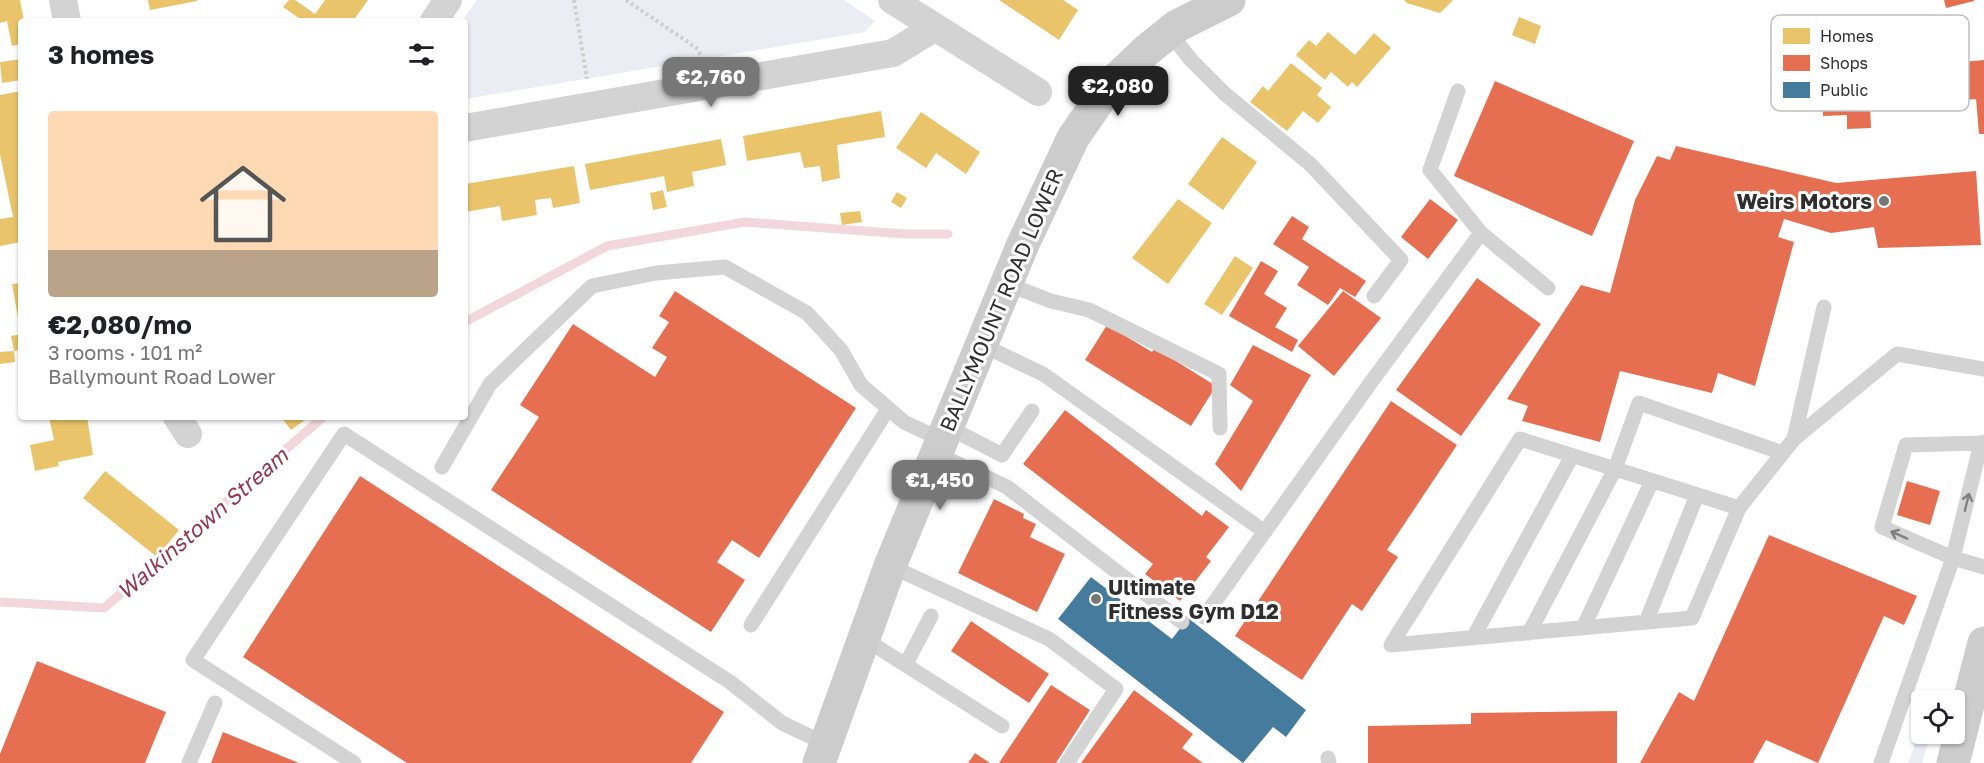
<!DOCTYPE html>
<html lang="en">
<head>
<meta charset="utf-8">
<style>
	body { margin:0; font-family:"Golos Text",sans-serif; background:#f6f6f6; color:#202124; height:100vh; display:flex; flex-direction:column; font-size:22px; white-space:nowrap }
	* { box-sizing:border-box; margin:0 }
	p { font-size:20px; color:#757577 }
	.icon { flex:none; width:33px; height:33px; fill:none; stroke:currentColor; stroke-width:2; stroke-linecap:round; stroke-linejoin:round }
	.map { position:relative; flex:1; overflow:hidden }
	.panel { position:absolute; left:18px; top:18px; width:450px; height:402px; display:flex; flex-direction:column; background:#fff; border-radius:6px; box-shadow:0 2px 4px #0004 }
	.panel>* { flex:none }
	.fabs { position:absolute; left:1911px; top:690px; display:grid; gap:12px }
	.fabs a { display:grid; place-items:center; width:54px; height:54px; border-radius:6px; background:#fff; box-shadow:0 2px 4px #0004; font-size:30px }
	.price { position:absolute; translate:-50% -51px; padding:0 14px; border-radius:12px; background:#777; color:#fff; font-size:20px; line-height:39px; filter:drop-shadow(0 2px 3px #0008) }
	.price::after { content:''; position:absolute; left:50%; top:36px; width:18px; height:14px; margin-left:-9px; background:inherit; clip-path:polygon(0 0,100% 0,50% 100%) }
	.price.selected { background:#222; color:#fff }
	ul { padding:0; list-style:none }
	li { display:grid; align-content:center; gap:12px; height:318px; padding:0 30px }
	li span { display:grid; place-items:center; height:186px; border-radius:6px; color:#555 }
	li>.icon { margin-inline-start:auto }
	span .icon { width:108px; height:108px; fill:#fffc; stroke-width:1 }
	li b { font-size:26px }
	h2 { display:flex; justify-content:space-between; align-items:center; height:72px; padding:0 30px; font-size:26px }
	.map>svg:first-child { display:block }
	.green { fill:#ebedf5 }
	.homes { fill:#e9c46a }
	.shops { fill:#e76f51 }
	.public { fill:#457b9d }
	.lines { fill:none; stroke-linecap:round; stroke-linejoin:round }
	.stream { stroke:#f2d7de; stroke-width:9 }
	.path { stroke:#cfcfcf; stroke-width:4; stroke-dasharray:3 3; stroke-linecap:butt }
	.lane { stroke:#d3d3d3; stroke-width:15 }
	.street { stroke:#d3d3d3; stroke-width:28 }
	.secondary { stroke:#ccc; stroke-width:33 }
	.oneway { stroke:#808080 }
	.poi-dot { fill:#777; stroke:#fff; stroke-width:2 }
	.labels { text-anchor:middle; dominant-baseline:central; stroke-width:6; stroke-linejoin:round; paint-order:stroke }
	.poi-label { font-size:21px; font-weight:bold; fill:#2e2e2e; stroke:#fff; text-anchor:end }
	.street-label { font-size:21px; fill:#2e2e2e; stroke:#fff }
	.water-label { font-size:22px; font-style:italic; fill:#923951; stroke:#fff }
	.key { fill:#fff; stroke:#c0c0c0; stroke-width:1.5 }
	.key-label { font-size:16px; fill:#2e2e2e }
</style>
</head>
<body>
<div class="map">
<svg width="1984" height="763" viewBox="0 0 1984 763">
	<rect width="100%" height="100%" fill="#fff"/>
	<path class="green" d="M477 0H844L875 21 865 32 465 99V21H462Z
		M1921 727 1922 734H1931L1922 763H1908Z"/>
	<path class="homes" d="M0 0H20L24 21H21V44L12 46 7 21 0 23Z
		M148 0H197V1L150 10Z
		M289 0H295L315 14 325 0H368L353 21H303L283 7Z
		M999 0H1063L1078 10 1059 40Z
		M1404 0H1453L1440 13 1407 3Z
		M1519 17 1541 26 1535 44 1512 35Z
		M1328 32 1355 55 1374 33 1391 48 1357 87 1352 82 1348 87 1331 72 1325 80 1296 55 1309 40 1316 46Z
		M21 59V80L2 83 0 62Z
		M1291 63 1322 88 1317 95 1331 107 1318 123 1303 111 1287 131 1250 102 1263 86 1268 91Z
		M21 91V242L0 246V219L13 217 0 154V95Z
		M881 111 885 137 837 145 840 178 822 182 820 166 804 168 800 152 747 161 743 136Z
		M921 112 980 152 966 174 936 153 926 168 896 148Z
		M1222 137 1257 162 1223 210 1188 184Z
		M721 139 726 165 692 172 694 186 667 192 664 176 590 190 585 164Z
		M574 166 580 203 553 208 551 198 535 200 537 215 502 221 500 206 465 212V184Z
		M663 190 667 207 653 210 650 193Z
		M897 192 907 198 901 208 891 202Z
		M1178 199 1212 223 1168 284 1132 258Z
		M860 211 862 222 842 225 840 213Z
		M1235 256 1253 268 1222 315 1204 304Z
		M21 283V329H20L12 284Z
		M21 334V350L14 351 11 336Z
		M14 351 15 362 0 364V352Z
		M49 417H87L93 455 58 462 59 466 35 471 30 445 54 440Z
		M281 417H309L291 430Z
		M105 471 179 530 157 557 83 498Z"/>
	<path class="shops" d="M1944 0H1974V1L1946 8Z
		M1984 60V134H1979L1976 99 1965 100 1962 62Z
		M1896 75V102L1870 103 1871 128 1847 129V115L1823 116V103H1843V76Z
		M1495 81 1634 141 1592 236 1454 176Z
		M1676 146 1836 183 1976 171 1981 245 1878 248 1874 227 1831 233 1784 219 1778 237 1794 242 1755 386 1718 373 1712 393 1620 371 1600 442 1522 421 1528 406 1507 399 1581 285 1610 293 1635 200 1657 156 1670 160Z
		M1430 199 1458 220 1428 259 1401 237Z
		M1292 216 1309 227 1302 239 1366 281 1355 297 1340 288 1328 305 1297 285 1309 267 1273 244Z
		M1261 261 1278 271 1264 294 1287 308 1275 327 1298 340 1292 352 1229 316Z
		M1477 278 1541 324 1461 436 1396 390Z
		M675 291 856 408 759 558 732 540 717 562 745 580 711 632 491 490 539 417 520 405 573 324 655 377 667 357 652 348 669 322 659 316Z
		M1343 291 1381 318 1334 376 1298 346Z
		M1107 325 1152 352 1155 348 1216 386 1191 426 1085 360Z
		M1253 345 1311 375 1241 491 1215 464 1253 401 1230 385Z
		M1391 401 1457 445 1387 550 1398 557 1362 611 1352 604 1302 680 1235 636Z
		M1065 410 1202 516 1206 510 1229 527 1206 557 1211 561 1180 601 1145 574 1153 564 1023 464Z
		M360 476 724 712 691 763H407L243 657Z
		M1907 481 1940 491 1930 525 1897 515Z
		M994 499 1024 514 1023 518 1036 524 1030 537 1065 554 1037 612 958 573Z
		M1769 535 1917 596 1904 625 1884 616 1818 763 1766 740 1753 763H1640L1679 692 1694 701Z
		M971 621 1049 674 1029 703 951 651Z
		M37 661 166 712 145 763H0V754Z
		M1051 685 1090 710 1056 763H999Z
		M1134 690 1193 734 1182 748 1203 763H1081Z
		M1617 711V763H1368V726L1471 724V713Z
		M223 732 299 763H211Z
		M975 753 990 763H968Z"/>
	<path class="public" d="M1091 577 1172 639 1188 618 1306 710 1286 737 1273 727 1243 763 1058 619Z"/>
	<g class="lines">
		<path class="stream" d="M465 322 607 246 745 222 904 234H948
			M0 602 104 608 323 417"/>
		<path class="path" d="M574 0 587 79
			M626 0 698 49 701 56"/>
		<path class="lane" d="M1169 32 1191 60 1224 93 1310 164 1401 260 1374 296
			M1458 91 1430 170 1481 233 1548 288
			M1007 284 1051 301 1089 310 1219 374 1220 428
			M982 345 1043 374 1265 532
			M948 427 1002 455 1032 411
			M1794 439 1824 307
			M1981 443 1906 445 1882 527 1953 558 1981 443 1984 442
			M937 454 1007 487 1182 622
			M442 467 490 384 592 286 656 273 725 267 807 313 841 350 861 385 904 422 942 440
			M1739 508 1520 439 1391 645 1692 618 1739 508 1794 439 1897 354 1984 369
			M890 566 1049 639 1116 689 1067 763
			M1204 617 1369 385 1481 233
			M1646 622 1697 495
			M751 625 888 409
			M1583 628 1652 481
			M1529 633 1615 469 1639 403 1783 453
			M863 638 1002 726
			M1473 638 1572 456
			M906 664 931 616
			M1328 758 1329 763
			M189 763 215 703
			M354 763 193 660 344 434 730 682 782 723 826 744
			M1881 763 1953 558 1984 567"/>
		<path class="street" d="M63 0 67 21
			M892 0 1038 92
			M434 21 448 0
			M465 128 893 53 934 28
			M177 417 188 434"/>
		<path class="secondary" d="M819 763 890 566 1023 244 1073 138 1108 87 1147 50 1177 26 1229 0
			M1953 763 1984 643"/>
	</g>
	<defs><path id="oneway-shaft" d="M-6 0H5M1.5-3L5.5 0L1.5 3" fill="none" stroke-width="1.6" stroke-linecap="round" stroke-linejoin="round" transform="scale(1.5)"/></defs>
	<g class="oneway">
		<use href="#oneway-shaft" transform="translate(1967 502) rotate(-76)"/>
		<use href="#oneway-shaft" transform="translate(1899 535) rotate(-156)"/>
	</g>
	<g class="poi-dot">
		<circle cx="1884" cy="201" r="6"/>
		<circle cx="1096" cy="599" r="6"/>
	</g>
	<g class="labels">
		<g class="poi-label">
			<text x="1872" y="201">Weirs Motors</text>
			<text x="1108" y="587" text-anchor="start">Ultimate<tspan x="1108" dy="24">Fitness Gym D12</tspan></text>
		</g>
		<g class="street-label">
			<text transform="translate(1001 300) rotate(-67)">BALLYMOUNT ROAD LOWER</text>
		</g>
		<g class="water-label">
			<text transform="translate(202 523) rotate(-41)">Walkinstown Stream</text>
		</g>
	</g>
	<rect x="1771" y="15" width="198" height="96" rx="9" class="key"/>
	<rect x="1783" y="28" width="27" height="16" fill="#e9c46a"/>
	<rect x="1783" y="55" width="27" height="16" fill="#e76f51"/>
	<rect x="1783" y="82" width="27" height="16" fill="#457b9d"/>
	<g class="key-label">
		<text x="1820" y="42">Homes</text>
		<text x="1820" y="69">Shops</text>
		<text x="1820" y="96">Public</text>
	</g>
</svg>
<div class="fabs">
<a><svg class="icon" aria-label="locate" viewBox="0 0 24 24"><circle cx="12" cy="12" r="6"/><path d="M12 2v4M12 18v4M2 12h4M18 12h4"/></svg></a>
</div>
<b class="price" style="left:711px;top:108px">€2,760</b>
<b class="price selected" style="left:1118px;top:117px">€2,080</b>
<b class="price" style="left:940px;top:511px">€1,450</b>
<section class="panel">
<h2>3 homes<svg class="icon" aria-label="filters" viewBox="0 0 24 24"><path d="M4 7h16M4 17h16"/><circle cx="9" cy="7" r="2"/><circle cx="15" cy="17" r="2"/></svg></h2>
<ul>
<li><span style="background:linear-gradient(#ffd9b3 75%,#b9a48a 0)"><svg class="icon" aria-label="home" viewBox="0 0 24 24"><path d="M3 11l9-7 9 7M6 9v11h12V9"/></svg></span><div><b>€2,080/mo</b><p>3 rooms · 101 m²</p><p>Ballymount Road Lower</p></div></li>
</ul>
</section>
</div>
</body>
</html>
